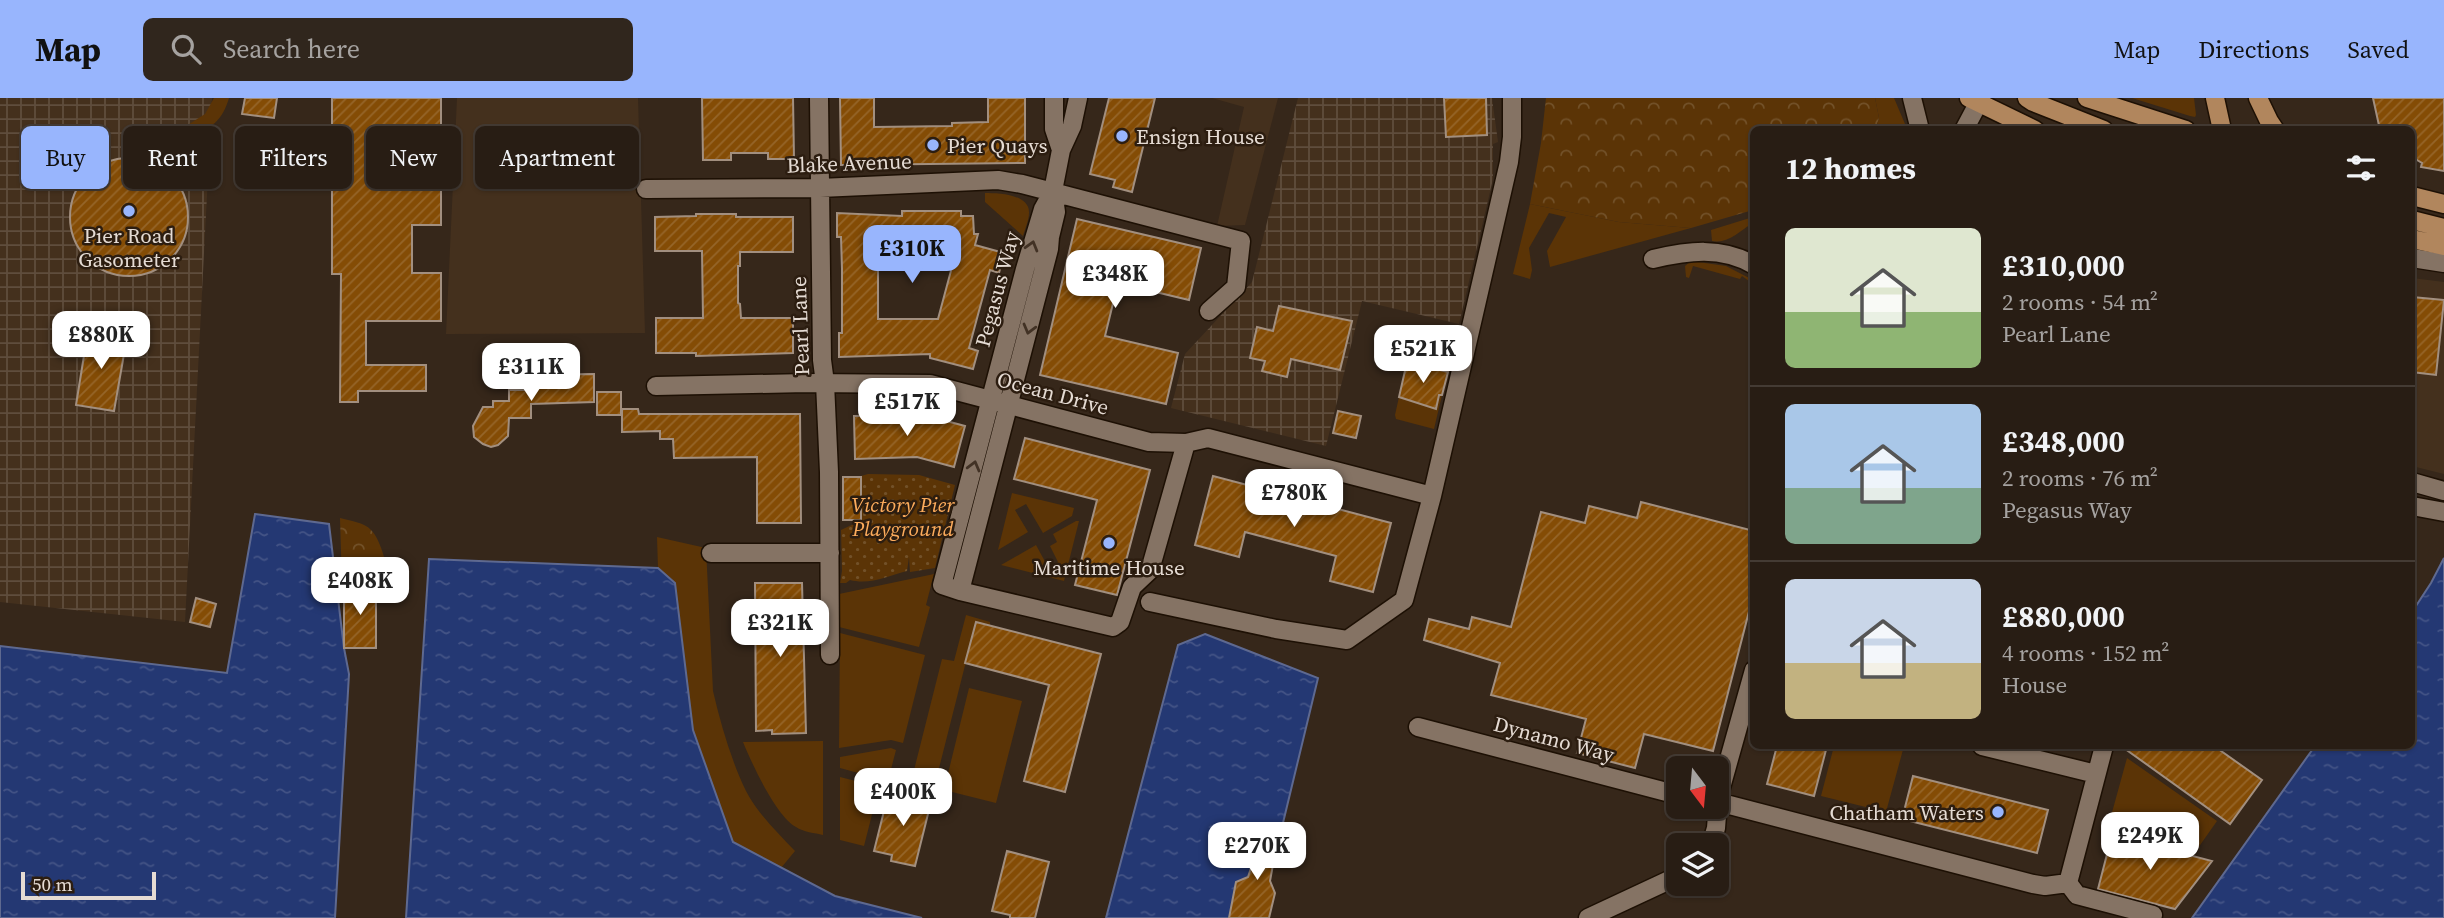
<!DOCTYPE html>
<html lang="en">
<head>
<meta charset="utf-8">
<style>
	body { margin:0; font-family:"Source Serif 4",serif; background:#30261d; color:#f1f3f6; height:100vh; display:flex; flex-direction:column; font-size:26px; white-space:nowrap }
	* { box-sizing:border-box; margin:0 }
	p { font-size:23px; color:#a5a2a0 }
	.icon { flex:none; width:38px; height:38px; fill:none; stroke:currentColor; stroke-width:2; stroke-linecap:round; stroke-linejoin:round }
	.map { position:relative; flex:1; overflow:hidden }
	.details { position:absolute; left:1750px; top:28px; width:665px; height:623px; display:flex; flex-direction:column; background:#281d14; border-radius:10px; box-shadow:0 2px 5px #0004,0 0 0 2px #443b34 }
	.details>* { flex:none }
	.guide { position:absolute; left:21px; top:28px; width:665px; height:63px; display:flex; gap:14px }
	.needle { width:46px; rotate:164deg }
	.fabs { position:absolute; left:1666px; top:658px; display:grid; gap:14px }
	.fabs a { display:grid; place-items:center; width:63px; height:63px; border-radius:10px; background:#281d14; box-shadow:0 2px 5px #0004,0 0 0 2px #443b34; font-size:35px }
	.scale { position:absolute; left:21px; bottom:18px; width:135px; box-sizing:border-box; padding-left:7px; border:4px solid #e5dbd3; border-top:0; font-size:19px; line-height:24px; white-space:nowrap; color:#e5dbd3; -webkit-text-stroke:5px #2c1d10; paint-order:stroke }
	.price { position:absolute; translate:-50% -60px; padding:0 16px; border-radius:14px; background:#fff; color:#222; font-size:23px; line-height:46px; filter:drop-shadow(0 2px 4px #0008) }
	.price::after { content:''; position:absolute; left:50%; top:42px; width:21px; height:16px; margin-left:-10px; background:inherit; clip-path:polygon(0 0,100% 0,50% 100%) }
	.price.on { background:#98b5fd; color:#111 }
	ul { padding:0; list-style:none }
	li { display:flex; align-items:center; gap:21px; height:175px; padding:0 35px }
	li+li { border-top:2px solid #443b34 }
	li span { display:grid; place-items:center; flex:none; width:196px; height:140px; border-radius:10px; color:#555 }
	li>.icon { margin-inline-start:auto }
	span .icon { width:84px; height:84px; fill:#fffc; stroke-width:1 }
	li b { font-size:30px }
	h2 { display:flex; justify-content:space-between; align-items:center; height:84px; padding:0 35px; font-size:30px }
	.tag { padding:0 24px; border-radius:10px; background:#281d14; box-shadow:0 2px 5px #0004,0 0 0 2px #443b34; font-size:24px; line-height:63px }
	.tag.on { background:#98b5fd; color:#111 }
	header { display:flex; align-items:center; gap:42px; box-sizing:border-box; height:98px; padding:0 35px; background:#98b5fd; color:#111 }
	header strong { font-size:33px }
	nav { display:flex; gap:38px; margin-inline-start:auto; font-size:24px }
	.search { width:490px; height:63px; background:#30261d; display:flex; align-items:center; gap:18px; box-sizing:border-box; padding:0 24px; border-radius:10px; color:#a5a2a0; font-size:26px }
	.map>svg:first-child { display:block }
	.built { fill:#44301d }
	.industrial { fill:url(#industrial-grid) }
	.green { fill:#5b3406 }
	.forest { fill:url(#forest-crowns) }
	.park { fill:url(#park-dots) }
	.water { fill:url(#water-ripples); stroke:#5e6990; stroke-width:2 }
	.building { fill:url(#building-hatch); stroke:#a28f7f; stroke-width:2; fill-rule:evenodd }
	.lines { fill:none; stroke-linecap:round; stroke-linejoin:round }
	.minor-casing { stroke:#1d1004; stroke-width:21 }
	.major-casing { stroke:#1d1004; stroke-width:21 }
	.minor { stroke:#857364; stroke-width:18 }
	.major { stroke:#b1865d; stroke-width:18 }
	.oneway { stroke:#423225 }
	.poi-dot { fill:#98b5fd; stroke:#2c1d10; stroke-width:2.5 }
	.labels { text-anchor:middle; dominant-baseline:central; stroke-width:5; stroke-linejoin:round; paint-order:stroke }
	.poi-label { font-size:21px; fill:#e5dbd3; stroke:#2c1d10; text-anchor:start }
	.street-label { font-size:21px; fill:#e5dbd3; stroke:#2c1d10 }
	.park-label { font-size:21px; font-style:italic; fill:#fdac5c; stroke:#2c1d10 }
</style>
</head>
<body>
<header>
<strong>Map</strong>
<div class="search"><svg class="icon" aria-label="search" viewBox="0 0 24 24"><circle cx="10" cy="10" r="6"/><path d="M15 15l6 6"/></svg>Search here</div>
<nav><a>Map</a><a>Directions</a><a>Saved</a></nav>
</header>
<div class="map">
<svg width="2444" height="820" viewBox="0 0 2444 820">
	<defs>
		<pattern id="industrial-grid" width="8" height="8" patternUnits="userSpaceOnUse" patternTransform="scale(1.75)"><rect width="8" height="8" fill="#44301d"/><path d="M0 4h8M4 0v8" fill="none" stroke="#5f4d3d"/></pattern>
		<pattern id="forest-crowns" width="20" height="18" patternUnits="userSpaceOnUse" patternTransform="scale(1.75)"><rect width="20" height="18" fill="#5b3406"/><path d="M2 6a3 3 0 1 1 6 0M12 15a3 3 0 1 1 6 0" fill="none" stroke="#725129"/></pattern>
		<pattern id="park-dots" width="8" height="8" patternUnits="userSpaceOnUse" patternTransform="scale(1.75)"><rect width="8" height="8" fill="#5b3406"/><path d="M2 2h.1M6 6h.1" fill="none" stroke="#725129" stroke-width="1.8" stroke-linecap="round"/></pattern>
		<pattern id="water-ripples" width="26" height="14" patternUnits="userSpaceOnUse" patternTransform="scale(1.75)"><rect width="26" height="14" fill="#243873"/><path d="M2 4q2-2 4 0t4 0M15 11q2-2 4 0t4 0" fill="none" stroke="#445486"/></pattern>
		<pattern id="building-hatch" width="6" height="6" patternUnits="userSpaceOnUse" patternTransform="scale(1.75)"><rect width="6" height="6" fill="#844c05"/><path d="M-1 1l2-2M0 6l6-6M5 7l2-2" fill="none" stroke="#956529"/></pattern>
	</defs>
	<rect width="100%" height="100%" fill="#36271a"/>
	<path class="built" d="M457 0H638L645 235 446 236Z
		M1212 0H1278L1245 127 1217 128 1244 9Z
		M2412 180 2444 184V376L2412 368Z"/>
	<path class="industrial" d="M0 0H212L185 524 0 504Z
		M1298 0H1492L1498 44 1493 46V81L1459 226 1362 203 1326 348 1171 310 1185 256 1252 184Z"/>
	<path class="green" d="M214 0H229C223 21 210 35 188 34L183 30 205 16Z
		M1875 0H1894L1905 26 1895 31H1876L1879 20Z
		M2132 0H2194L2196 17 2195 19 2190 18Z
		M985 95C998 95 1030 96 1029 115 1029 122 1025 131 1023 138L985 104Z
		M1530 106 1619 124 1691 130 1550 169 1547 153 1566 119 1549 115 1529 150 1532 172 1530 181 1513 176Z
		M1753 119V125C1739 133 1729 146 1712 143L1711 132Z
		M1691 163 1726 168 1753 182V186L1742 178 1740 181 1693 168 1689 180 1686 179 1685 168Z
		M1439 297H1442L1434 331 1396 321 1395 317 1399 299 1435 311Z
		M1012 395 1074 410 1072 418 1043 435 1026 406 1015 412 1028 434 998 452Z
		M1076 423H1079L1064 483 1001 467 1036 447 1048 469 1058 464 1050 448 1057 444 1053 436Z
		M657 439 706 450 713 593C721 627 731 662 746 693 758 716 778 735 795 753L781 770 733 744 693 632 675 485 658 470Z
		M934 476 926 507 930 509 919 549 839 529V496Z
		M966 517 990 524V527L976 524 933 694 910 688 942 561 954 563Z
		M840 535 925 557 903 645 891 642 839 650Z
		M969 590 1022 603 996 705 944 692Z
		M823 643V737C815 735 803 734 796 729 776 718 752 666 743 644Z
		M1834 648H1904L1886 714 1821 698Z
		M891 650 896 652 888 683 840 670V659Z
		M2127 660 2217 723 2198 750 2108 729Z
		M840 679 879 689 864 748 840 742Z"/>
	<path class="forest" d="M1546 0H1875L1879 20 1876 31 1754 32 1753 112 1691 130 1619 124 1530 106 1541 45Z
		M340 420C350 423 364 424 371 432 382 443 387 471 391 486L342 485Z"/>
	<path class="park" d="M868 376 919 377 955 387 935 470 910 474 909 459 907 473C888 478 870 487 850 482L846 485H840L842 473 841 432 862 422 861 378Z"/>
	<path class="water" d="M255 416 329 426 344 550 349 576 335 820H0V548L227 575Z
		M2444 460V820H2192L2315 648H2412V514L2431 485Z
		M429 461 658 470 675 485 693 632 733 744 835 798 922 820H406Z
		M1205 536 1318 580 1260 820H1106L1178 547Z"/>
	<path class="building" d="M245 0H277L274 20 242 16Z
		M332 0H441V127H412V175H441V223H366V267H426V293H358V304H340L341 176H332Z
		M702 0H793L794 61H768V55H731V62H703Z
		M840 0H874V29L952 28V25L988 24V0H1025V65L841 67Z
		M1109 0H1155L1132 94 1113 89 1115 82 1090 76Z
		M1444 0H1486L1487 37 1446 39Z
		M2373 0H2444V73L2421 69 2422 65 2412 59V32H2380Z
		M555 45H579V79H555Z
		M70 119a59 59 0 1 1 118 0a59 59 0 1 1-118 0Z
		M902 113H961V118H973L974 136H978L975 147 1004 155 999 175 990 172 969 250 978 253 973 271 930 260V256L839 259V235H842V171L841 139H837V115L902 118ZM878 154H956L938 221H878Z
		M696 116H736V119H793V154H740V168H738V205L740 206 741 220H793V255L696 258V255H656V220H703L702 153H655V119L696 118Z
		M1077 121 1201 150 1189 202 1118 185 1105 238 1178 255 1166 306 1040 277Z
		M2412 199 2444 202 2436 277 2412 274Z
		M1279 208 1352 223 1340 272 1291 261 1287 279 1262 273 1265 263 1250 260 1257 229 1273 233Z
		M88 233 127 239 114 313 76 307Z
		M1407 264 1448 274 1442 297H1439L1436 311 1399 299Z
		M594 276V304L531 306V320H509L508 338 498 347 491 349 483 346 474 339 473 328 483 309H493V303H509V292H529L528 277Z
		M597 294H621V317H597Z
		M622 311H638L639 316H800L801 425H757V359L674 360 673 341H660V333L622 334Z
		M1338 313 1361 318 1356 340 1333 335Z
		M924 317 965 328 954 369 917 359 855 361 854 318Z
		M1025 340 1150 372 1117 497 1075 487 1097 402 1014 381Z
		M1213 378 1391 425 1373 494 1330 483 1336 458 1245 434 1239 459 1195 447Z
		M843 379H861V422H843Z
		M1641 404 1754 433V494L1713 653 1644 636 1635 670 1577 655 1586 621 1491 597 1500 565 1424 542 1429 521 1469 531 1472 519 1511 529 1541 414 1585 425 1589 408 1637 420Z
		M755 485H802L806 635 772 636V632L756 633Z
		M344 488 376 489V550H344Z
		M196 500 216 506 210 529 190 524Z
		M976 524 1101 556 1065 694 1024 683 1049 587 965 565Z
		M1777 648H1827L1814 698 1767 686Z
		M2121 648H2214L2262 682 2230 726Z
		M1913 678 2048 712 2037 755 1902 721Z
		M889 693 931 704 915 768 891 763 892 757 874 753Z
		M1275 726 1278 739 1270 783 1275 795 1269 820H1229L1236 784 1248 779 1264 731Z
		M2112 737 2212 763 2175 811 2098 791Z
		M1007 753 1049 764 1035 820H1010V817L992 813Z"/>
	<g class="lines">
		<g class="minor-casing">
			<path id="minor" d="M819 0 822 262 825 285 829 374 830 557
				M1054 0V31L1061 52
				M1078 0 1072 28 1061 52 1053 93 1043 111 1025 171 942 487 960 493 1113 529 1120 524 1132 489 1150 472 1186 345
				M1912 0 1920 32
				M1964 32 1981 0
				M646 91 820 90 998 82 1022 86 1241 143 1236 189 1209 213
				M2412 160 2444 165
				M1653 161C1688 153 1721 148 1754 167
				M656 288 807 285 930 286 1149 344 1186 345 1208 340 1432 398
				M2412 384 2444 393
				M2412 408 2444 414
				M711 455H830
				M960 493 1049 151 1050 139 1056 114 1053 93
				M1150 504 1276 531 1347 542 1404 502 1432 398 1509 64 1512 39V0
				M1418 629 1678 697
				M1982 648 2096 676
				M1717 704 1754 572
				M1711 747 1716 730 1718 704 2033 786 2045 788 2068 785
				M2068 785 2104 648
				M2068 785 2077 797 2153 817
				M1588 820 1678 778"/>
		</g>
		<g class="major-casing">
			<path id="major" d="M1969 0 2035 32
				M2027 0 2033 4 2104 32
				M2087 0 2186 32
				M2215 0 2222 32
				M2258 0 2269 23 2275 32
				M2412 98 2444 106
				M2412 122 2444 130
				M2412 141 2444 148"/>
		</g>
		<use href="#minor" class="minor"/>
		<use href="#major" class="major"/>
	</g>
	<defs><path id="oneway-chevron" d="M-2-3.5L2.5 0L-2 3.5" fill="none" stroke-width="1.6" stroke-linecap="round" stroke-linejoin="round" transform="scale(1.75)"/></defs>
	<g class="oneway">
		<use href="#oneway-chevron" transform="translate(1032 148) rotate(-74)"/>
		<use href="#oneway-chevron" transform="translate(1029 231) rotate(105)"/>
		<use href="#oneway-chevron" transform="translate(974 368) rotate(-75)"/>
	</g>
	<g class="poi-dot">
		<circle cx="1122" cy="38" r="7"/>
		<circle cx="933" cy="47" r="7"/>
		<circle cx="129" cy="113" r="7"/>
		<circle cx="1109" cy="445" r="7"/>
		<circle cx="1998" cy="714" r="7"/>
	</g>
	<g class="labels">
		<g class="poi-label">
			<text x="1136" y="38">Ensign House</text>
			<text x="947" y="47">Pier Quays</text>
			<text x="129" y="137" text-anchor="middle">Pier Road<tspan x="129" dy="24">Gasometer</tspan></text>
			<text x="1109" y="469" text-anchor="middle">Maritime House</text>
			<text x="1984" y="714" text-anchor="end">Chatham Waters</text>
		</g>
		<g class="street-label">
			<text transform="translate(849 65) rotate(-2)">Blake Avenue</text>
			<text transform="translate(997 191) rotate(-75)">Pegasus Way</text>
			<text transform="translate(800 228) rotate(-92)">Pearl Lane</text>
			<text transform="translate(1053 295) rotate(15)">Ocean Drive</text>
			<text transform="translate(1554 641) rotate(15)">Dynamo Way</text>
		</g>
		<g class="park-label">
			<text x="903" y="406">Victory Pier<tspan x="903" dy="24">Playground</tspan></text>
		</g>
	</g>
</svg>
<div class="fabs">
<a><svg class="needle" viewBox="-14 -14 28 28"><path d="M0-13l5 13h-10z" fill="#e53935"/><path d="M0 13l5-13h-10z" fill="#a5a2a0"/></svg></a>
<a><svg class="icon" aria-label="layers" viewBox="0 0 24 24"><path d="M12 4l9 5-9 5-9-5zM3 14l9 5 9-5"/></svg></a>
</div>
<div class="scale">50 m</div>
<b class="price on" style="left:912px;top:187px">£310K</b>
<b class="price" style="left:1115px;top:212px">£348K</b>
<b class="price" style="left:101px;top:273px">£880K</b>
<b class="price" style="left:1423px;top:287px">£521K</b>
<b class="price" style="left:531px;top:305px">£311K</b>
<b class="price" style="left:907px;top:340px">£517K</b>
<b class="price" style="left:1294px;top:431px">£780K</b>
<b class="price" style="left:360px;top:519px">£408K</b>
<b class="price" style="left:780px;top:561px">£321K</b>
<b class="price" style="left:903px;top:730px">£400K</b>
<b class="price" style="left:2150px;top:774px">£249K</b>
<b class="price" style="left:1257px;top:784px">£270K</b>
<div class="guide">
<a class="tag on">Buy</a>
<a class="tag">Rent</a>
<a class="tag">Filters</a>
<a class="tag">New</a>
<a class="tag">Apartment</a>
</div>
<section class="details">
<h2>12 homes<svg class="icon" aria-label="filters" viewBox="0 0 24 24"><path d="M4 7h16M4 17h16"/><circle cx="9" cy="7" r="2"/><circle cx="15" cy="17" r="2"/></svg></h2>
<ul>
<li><span style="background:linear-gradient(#dfe7d0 60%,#8fb573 0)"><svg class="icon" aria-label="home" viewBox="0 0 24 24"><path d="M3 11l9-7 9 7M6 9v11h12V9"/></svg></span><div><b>£310,000</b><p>2 rooms · 54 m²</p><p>Pearl Lane</p></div></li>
<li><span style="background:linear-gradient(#a9c7e8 60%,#7fa58c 0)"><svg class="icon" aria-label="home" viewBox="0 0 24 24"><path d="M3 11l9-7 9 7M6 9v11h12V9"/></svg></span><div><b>£348,000</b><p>2 rooms · 76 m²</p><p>Pegasus Way</p></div></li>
<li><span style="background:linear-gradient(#c9d6e8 60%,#c2b280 0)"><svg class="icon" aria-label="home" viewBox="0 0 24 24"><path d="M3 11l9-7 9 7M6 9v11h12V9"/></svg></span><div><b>£880,000</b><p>4 rooms · 152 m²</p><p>House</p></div></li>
</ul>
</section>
</div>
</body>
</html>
